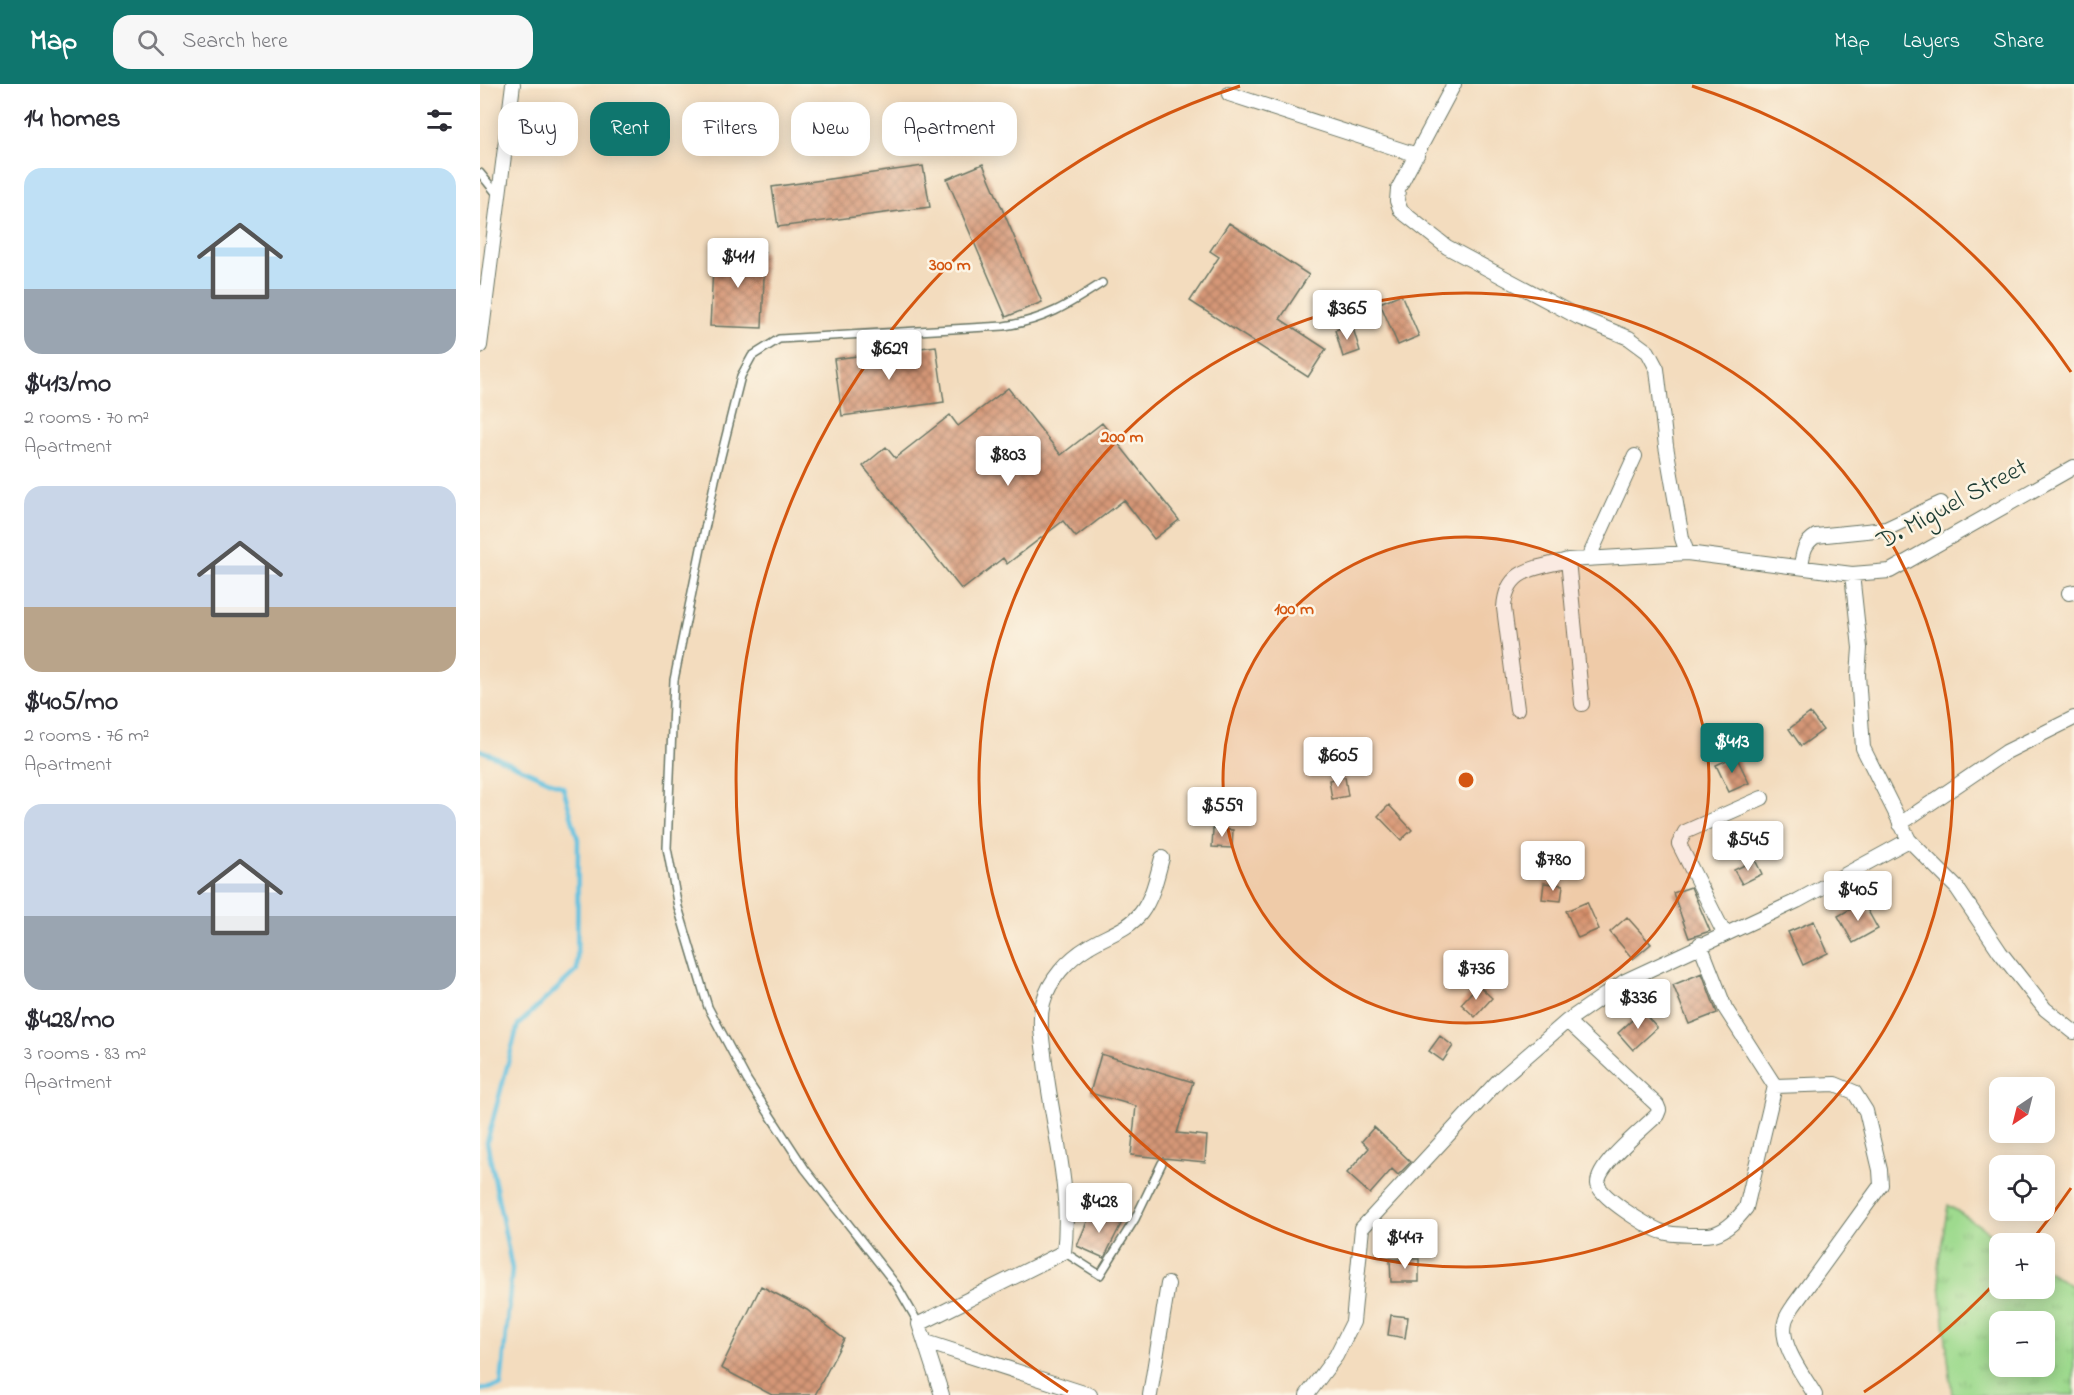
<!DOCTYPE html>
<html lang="en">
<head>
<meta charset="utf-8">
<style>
	body { margin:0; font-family:"Indie Flower",sans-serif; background:#f7f7f7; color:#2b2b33; height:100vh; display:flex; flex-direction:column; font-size:22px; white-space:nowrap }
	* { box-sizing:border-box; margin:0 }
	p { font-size:20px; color:#7c7c81 }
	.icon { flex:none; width:33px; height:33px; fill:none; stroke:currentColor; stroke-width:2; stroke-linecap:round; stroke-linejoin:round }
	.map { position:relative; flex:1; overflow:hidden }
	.sheet { display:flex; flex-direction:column; background:#fff; width:480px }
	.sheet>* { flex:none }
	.guide { position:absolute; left:18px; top:18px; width:570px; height:54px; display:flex; gap:12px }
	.needle { width:39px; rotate:215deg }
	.tools { position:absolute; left:1509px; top:993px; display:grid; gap:12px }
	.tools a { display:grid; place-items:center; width:66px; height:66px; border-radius:12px; background:#fff; box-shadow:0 3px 15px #0003; font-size:30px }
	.price { position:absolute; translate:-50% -51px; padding:0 14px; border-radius:6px; background:#fff; color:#222; font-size:20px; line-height:39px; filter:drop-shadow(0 2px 3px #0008) }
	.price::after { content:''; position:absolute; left:50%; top:36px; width:18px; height:14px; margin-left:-9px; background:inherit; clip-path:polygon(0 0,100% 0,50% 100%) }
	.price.on { background:#0f766e; color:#fff }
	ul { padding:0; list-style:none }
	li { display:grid; align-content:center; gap:12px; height:318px; padding:0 24px }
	li span { display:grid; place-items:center; height:186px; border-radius:18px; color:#555 }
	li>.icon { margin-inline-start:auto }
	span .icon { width:108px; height:108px; fill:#fffc; stroke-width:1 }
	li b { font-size:26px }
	h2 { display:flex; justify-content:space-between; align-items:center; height:72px; padding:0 24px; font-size:26px }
	.chip { padding:0 21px; border-radius:18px; background:#fff; box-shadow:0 3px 15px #0003; font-size:21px; line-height:54px }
	.chip.on { background:#0f766e; color:#fff }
	header { display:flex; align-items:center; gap:36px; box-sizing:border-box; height:84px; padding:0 30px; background:#0f766e; color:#fff }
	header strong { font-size:28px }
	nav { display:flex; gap:33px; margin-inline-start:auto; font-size:21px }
	.search { width:420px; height:54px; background:#f7f7f7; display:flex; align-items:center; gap:15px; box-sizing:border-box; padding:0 21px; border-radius:18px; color:#7c7c81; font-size:22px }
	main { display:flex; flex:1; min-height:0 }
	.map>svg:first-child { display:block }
	.grass { fill:url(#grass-tufts); stroke:#5e8c61; stroke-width:1.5; fill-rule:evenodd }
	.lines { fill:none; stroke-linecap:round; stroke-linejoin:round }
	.stream { stroke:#62c1e0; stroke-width:4.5 }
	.building { fill:url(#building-cross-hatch) }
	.lane-casing { stroke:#697564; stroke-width:10 }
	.street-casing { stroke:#697564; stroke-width:16 }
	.lane { stroke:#fff; stroke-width:7 }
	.street { stroke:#fff; stroke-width:14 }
	.ring { fill:none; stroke:#d45610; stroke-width:3 }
	.labels { text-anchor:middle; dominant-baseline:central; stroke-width:5; stroke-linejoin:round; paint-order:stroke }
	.street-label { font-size:26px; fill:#1f3d34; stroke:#fcf5e5 }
	.centre { fill:#d45610; stroke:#fcf5e5; stroke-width:3 }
	.ring-label { font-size:18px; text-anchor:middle; font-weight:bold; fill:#d45610; stroke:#fcf5e5; stroke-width:5; stroke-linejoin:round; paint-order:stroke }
</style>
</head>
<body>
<header>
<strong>Map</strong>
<div class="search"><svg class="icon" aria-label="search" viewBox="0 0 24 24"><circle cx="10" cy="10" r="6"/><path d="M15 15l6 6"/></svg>Search here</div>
<nav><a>Map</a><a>Layers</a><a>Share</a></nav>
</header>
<main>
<section class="sheet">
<h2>14 homes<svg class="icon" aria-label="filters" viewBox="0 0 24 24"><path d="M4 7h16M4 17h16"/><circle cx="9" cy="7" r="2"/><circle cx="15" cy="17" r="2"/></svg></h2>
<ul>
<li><span style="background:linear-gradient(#bfe0f5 65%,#9aa5b1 0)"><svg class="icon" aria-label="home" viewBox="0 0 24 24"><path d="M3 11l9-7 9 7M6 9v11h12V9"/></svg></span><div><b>$413/mo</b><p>2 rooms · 70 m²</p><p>Apartment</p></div></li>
<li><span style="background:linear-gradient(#c9d6e8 65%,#b9a48a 0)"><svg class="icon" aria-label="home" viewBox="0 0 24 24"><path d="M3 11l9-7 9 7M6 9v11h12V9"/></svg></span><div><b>$405/mo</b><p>2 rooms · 76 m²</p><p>Apartment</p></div></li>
<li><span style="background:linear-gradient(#c9d6e8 60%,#9aa5b1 0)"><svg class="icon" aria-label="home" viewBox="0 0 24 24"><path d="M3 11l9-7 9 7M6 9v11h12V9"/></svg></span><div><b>$428/mo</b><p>3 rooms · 83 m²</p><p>Apartment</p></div></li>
</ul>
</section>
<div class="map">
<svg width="1594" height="1311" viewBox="0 0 1594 1311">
	<defs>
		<pattern id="grass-tufts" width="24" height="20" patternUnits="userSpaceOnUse" patternTransform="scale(1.5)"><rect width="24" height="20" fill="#9eda8e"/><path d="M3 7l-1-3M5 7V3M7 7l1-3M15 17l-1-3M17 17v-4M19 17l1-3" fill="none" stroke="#88bc7b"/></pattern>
		<pattern id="building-cross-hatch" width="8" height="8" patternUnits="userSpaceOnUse" patternTransform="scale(1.5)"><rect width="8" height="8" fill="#d59777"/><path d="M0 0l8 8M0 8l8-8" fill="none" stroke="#ac7c62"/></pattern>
	</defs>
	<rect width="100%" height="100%" fill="#fcf5e5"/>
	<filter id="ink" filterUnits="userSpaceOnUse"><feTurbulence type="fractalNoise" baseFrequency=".0167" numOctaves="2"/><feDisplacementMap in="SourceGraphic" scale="12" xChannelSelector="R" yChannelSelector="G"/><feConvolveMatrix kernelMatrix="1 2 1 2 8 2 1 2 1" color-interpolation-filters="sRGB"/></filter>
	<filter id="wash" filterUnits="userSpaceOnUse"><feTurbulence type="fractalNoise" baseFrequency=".008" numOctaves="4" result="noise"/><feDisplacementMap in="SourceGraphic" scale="24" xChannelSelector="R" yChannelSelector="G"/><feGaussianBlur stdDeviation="1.35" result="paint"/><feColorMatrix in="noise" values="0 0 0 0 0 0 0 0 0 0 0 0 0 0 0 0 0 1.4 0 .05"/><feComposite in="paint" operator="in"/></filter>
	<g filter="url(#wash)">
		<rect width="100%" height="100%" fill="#f3dcbe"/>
		<path class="grass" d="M1468 1121 1526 1159 1520 1160V1204H1564L1565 1185 1594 1204V1311H1472L1458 1182ZM1520 1238H1564V1282H1520Z"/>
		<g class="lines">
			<path class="stream" d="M0 666 83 703 98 755 97 886 38 941 7 1058 32 1185 21 1302 0 1306"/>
		</g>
		<g id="blocks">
			<path class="building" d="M503 80 562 218 526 233 467 95Z
				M443 82 450 123 298 143 292 103Z
				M749 139 829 191 800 235 846 265 828 293 710 217 739 173 730 167Z
				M234 165 285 168 282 244 230 242Z
				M921 210 939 252 918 261 900 219Z
				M872 241 880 267 863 273 855 246Z
				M456 262 464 318 362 332 354 275Z
				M528 304 581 371 622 339 699 436 674 455 644 416 596 453 583 437 527 480 523 474 482 506 383 382 406 363 415 374 470 331 478 342Z
				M1330 629 1343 646 1321 662 1309 645Z
				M1256 672 1269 699 1249 708 1236 681Z
				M865 693 868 712 852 715 849 696Z
				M909 721 932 746 921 756 898 732Z
				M733 745 753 746 752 764 732 763Z
				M1275 776 1282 790 1262 800 1254 786Z
				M1064 799 1083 801 1081 817 1062 815Z
				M1211 803 1230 847 1209 854 1193 809Z
				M1107 818 1119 845 1098 854 1086 827Z
				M1383 818 1398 845 1373 859 1358 832Z
				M1147 833 1171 860 1153 875 1130 848Z
				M1334 837 1348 869 1323 881 1308 848Z
				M1222 889 1237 929 1209 940 1193 901Z
				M998 901 1012 914 995 933 981 920Z
				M1162 927 1177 944 1153 966 1138 949Z
				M960 952 973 962 963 977 949 967Z
				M621 970 713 998 697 1049 727 1052 725 1078 651 1071 656 1022 610 1009Z
				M894 1043 931 1078 918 1091 912 1085 890 1110 867 1089 889 1064 882 1057Z
				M612 1126 642 1138 624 1174 597 1162Z
				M910 1175H939V1198H911Z
				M281 1202 327 1226 364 1255 335 1311H292L241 1284Z
				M911 1231 928 1233 925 1254 908 1251Z"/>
		</g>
	</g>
	<g filter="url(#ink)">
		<use href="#blocks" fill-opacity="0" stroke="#697564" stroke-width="1.5"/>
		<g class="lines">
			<g class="lane-casing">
				<path id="lane" d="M0 89 17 110
					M584 1168 620 1191 655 1135 682 1079
					M439 1240 417 1202 325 1085 267 996 228 923 198 823 187 764 194 596 235 396 261 292 272 272 299 255 524 242C565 236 588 221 622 199"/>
			</g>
			<g class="street-casing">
				<path id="street" d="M974 0 918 105 917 117 921 127 967 163 1098 233 1149 254 1168 268 1177 285 1186 362 1202 454 1207 469 1372 490 1410 487 1594 383
					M749 10 937 71
					M0 262 33 0
					M1109 473 1155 372
					M1321 482C1323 469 1324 459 1336 452L1406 445 1461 419
					M1372 490 1380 564 1378 591 1383 664 1429 756 1477 804 1520 868 1565 925 1594 948
					M1589 509 1594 508
					M1102 620 1088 476 1207 469
					M1037 625 1024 524C1026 484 1055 485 1088 476
					M1420 740 1526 668 1594 634
					M1244 849 1199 760 1205 748 1282 714
					M1220 860 1245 924 1295 1002
					M1087 937 1177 1021 1179 1026 1177 1031C1163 1045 1117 1081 1118 1100 1118 1112 1171 1145 1183 1148 1191 1151 1226 1152 1234 1150 1248 1146 1258 1134 1266 1124L1295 1002 1355 1000 1374 1008 1386 1027 1400 1086 1401 1101 1314 1221C1311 1226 1306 1232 1305 1238 1299 1261 1324 1292 1335 1311
					M446 1258 610 1311
					M462 1311 439 1240 584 1168C592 1105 572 1041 565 978 563 959 558 938 563 919 569 896 588 875 608 863 626 851 647 847 661 829 673 813 677 792 682 774
					M670 1311 688 1200
					M827 1311 856 1272 873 1238 882 1144 1018 997 1087 937 1145 897 1317 817 1429 756"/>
			</g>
			<use href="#lane" class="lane"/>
			<use href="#street" class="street"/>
		</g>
	</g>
	<circle cx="986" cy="696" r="243" fill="#d45610" fill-opacity=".12"/>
	<g class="ring">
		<circle cx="986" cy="696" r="243"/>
		<circle cx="986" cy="696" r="487"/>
		<path d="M1591 1104A730 730 0 0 1 1553 1155M1516 1198A730 730 0 0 1 1384 1308M588 1308A730 730 0 0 1 760 2M1212 2A730 730 0 0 1 1591 288"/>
	</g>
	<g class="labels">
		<g class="street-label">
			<text transform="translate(1473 421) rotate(-28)">D. Miguel Street</text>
		</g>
	</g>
	<circle cx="986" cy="696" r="9" class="centre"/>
	<g class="ring-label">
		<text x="470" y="186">300 m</text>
		<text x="642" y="358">200 m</text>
		<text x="814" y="530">100 m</text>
	</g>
</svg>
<div class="tools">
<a><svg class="needle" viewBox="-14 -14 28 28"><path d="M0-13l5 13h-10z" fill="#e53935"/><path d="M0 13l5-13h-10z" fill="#7c7c81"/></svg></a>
<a><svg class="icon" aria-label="locate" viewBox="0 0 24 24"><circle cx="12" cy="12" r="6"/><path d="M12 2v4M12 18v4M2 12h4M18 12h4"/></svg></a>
<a>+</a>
<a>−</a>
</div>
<b class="price" style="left:258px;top:205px">$411</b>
<b class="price" style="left:867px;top:257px">$365</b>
<b class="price" style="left:409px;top:297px">$629</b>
<b class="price" style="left:528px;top:403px">$803</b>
<b class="price on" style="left:1252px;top:690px">$413</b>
<b class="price" style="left:858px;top:704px">$605</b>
<b class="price" style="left:742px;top:754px">$559</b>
<b class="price" style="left:1268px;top:788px">$545</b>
<b class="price" style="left:1073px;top:808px">$780</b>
<b class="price" style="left:1378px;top:838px">$405</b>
<b class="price" style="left:996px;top:917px">$736</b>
<b class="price" style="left:1158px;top:946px">$336</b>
<b class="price" style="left:619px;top:1150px">$428</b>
<b class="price" style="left:925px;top:1186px">$447</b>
<div class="guide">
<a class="chip">Buy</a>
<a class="chip on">Rent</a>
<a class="chip">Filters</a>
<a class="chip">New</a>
<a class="chip">Apartment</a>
</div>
</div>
</main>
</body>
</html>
